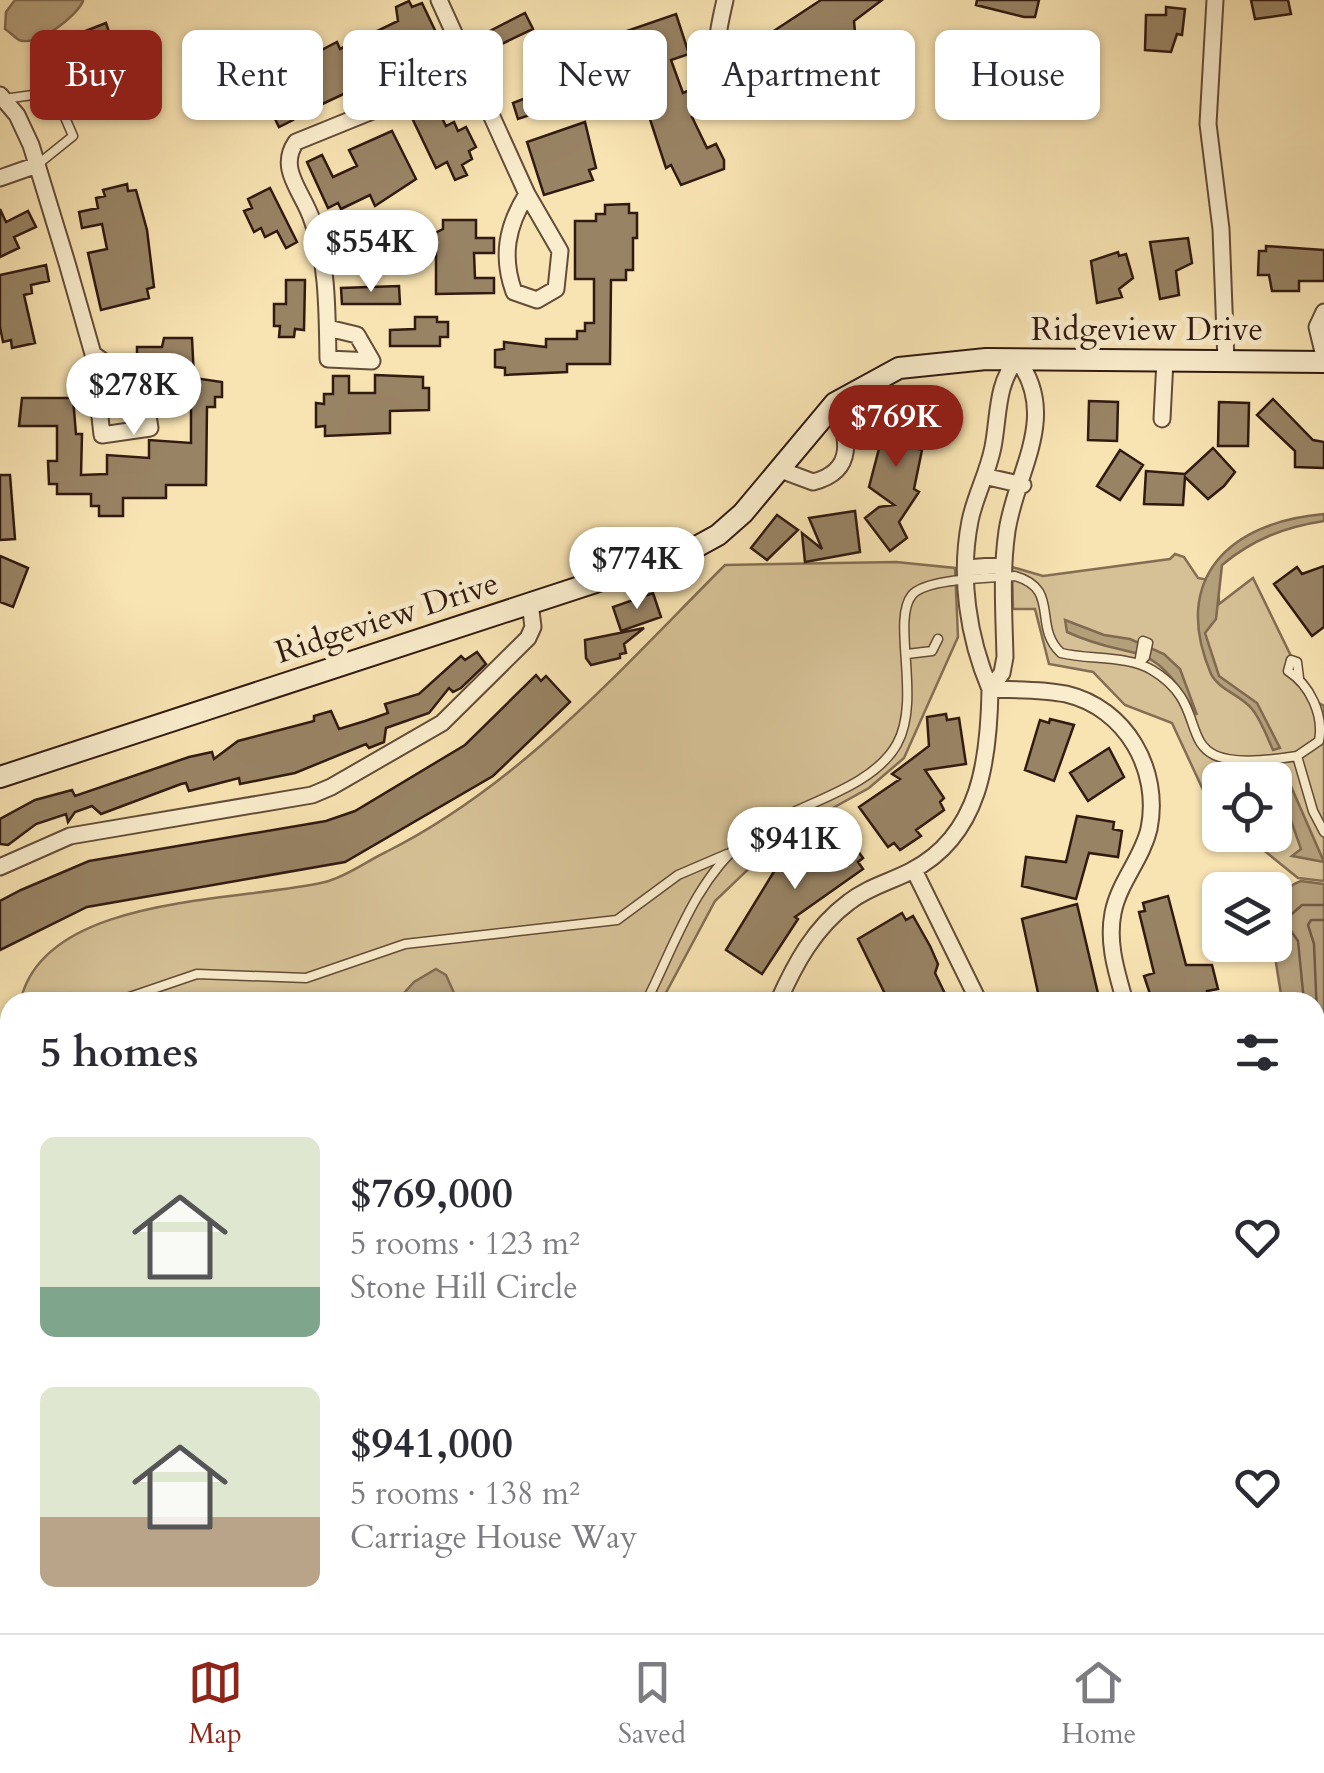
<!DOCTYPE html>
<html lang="en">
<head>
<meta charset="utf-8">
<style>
	body { margin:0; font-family:Cardo,serif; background:#f2f2f3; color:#2b2b33; height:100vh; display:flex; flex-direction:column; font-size:38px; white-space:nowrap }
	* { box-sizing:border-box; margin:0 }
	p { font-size:32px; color:#7c7c81 }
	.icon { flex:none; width:55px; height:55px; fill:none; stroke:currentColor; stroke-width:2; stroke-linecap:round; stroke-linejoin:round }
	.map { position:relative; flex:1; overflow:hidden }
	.drawer { position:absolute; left:0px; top:992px; width:1325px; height:642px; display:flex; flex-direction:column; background:#fff; border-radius:30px 30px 0 0; box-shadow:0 2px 8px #0004 }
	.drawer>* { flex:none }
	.guide { position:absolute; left:30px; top:30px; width:1265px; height:90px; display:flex; gap:20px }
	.controls { position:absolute; left:1202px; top:762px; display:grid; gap:20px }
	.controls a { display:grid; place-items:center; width:90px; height:90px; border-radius:15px; background:#fff; box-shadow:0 2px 8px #0004; font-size:50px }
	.price { position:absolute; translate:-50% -85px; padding:0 22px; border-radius:35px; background:#fff; color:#222; font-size:32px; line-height:65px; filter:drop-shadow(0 2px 5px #0008) }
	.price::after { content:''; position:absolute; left:50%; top:60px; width:30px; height:22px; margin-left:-15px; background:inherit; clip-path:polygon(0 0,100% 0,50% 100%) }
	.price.current { background:#8f2418; color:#fff }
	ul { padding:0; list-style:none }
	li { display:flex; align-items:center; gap:30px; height:250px; padding:0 40px }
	li span { display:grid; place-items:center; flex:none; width:280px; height:200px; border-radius:15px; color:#555 }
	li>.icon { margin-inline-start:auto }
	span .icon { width:120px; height:120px; fill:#fffc; stroke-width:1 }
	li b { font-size:42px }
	h2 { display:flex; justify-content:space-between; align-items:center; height:120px; padding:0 40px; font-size:42px }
	.pill { padding:0 35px; border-radius:15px; background:#fff; box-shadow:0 2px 8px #0004; font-size:35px; line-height:90px }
	.pill.current { background:#8f2418; color:#fff }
	.tab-bar { display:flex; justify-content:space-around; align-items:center; height:140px; border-top:2px solid #e1e1e2; background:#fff; font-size:28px; color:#7c7c81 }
	.tab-bar a { display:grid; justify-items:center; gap:5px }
	.tab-bar .current { color:#8f2418 }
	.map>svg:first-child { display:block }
	.green { fill:#d6c196; stroke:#846e53; stroke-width:2.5 }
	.water { fill:#b49f7b; stroke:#806a50; stroke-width:2.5 }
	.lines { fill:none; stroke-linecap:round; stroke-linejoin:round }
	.shore { stroke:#725c46; stroke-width:2.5 }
	.building { fill:#988364; stroke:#311a10; stroke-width:2.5 }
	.lane-casing { stroke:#634c38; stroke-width:11 }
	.street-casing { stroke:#634c38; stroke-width:19 }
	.secondary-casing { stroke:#311a10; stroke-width:24 }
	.lane { stroke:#faedcd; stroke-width:8 }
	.street { stroke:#faedcd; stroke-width:15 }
	.secondary { stroke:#faedcd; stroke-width:20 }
	.labels { text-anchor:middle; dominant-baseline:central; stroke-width:10; stroke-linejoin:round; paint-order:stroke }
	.street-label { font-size:32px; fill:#311a10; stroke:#faedcd }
</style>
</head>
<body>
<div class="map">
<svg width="1324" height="1633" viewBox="0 0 1324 1633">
	<rect width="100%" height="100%" fill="#f8e3b2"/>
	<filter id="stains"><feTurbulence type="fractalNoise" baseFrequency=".002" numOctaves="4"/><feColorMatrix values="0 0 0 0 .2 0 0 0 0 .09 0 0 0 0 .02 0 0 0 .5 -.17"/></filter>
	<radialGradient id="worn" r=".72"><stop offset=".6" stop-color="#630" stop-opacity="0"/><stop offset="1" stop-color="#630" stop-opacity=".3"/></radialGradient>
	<path class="green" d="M1175 554 1184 557 1198 578 1218 582 1219 604 1253 578 1312 699 1324 706V881L1298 878 1245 835H1275V780H1220V815L1211 807 1172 723 1125 705 1093 672 1049 664 1035 609H1013L1012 567 1043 576 1170 559Z
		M896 562 955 568 958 637 904 758 869 788 784 835 715 901 661 1002H27L22 995C52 894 241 902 325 882 346 877 367 861 386 852 521 784 620 670 725 565Z
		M1324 1570V1633H1139L1159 1625H1315V1573Z
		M10 1588V1625H410L409 1633H0V1600Z"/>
	<path class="water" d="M15 0H82L83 1C77 16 38 47 19 40 14 37 10 32 5 29L6 12Z
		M1324 514V521C1285 527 1253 539 1222 565L1216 619 1205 633 1219 676 1257 703 1280 748 1273 750C1267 737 1261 720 1252 709 1241 695 1219 690 1211 674 1170 578 1230 522 1324 514Z
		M1065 620 1104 635 1130 639 1164 654 1180 669 1197 715C1148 632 1139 665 1067 632Z
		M1283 768 1324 862 1292 856 1301 849 1274 772Z
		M1301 881 1324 884V1056L1315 1058V1002H1282C1278 966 1257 896 1301 881Z
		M436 969 446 975 458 1002H396L414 982Z"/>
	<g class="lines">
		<path class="shore" d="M1324 920H1311L1308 925 1314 944 1317 1015 1324 1019
			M1304 1002 1298 941 1284 921 1302 905H1324"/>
	</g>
	<path class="building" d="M821 0H882L854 21 855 32 814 66 818 71 812 78 789 89 774 69 783 56 769 34Z
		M977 0H1039L1035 17H1024L976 5Z
		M1251 0H1288L1291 14 1255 19Z
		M409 1 412 7 422 3 443 47 405 65 412 79 397 86 389 68 366 79 372 91 356 99 352 90 316 107 307 90 284 102 293 120 279 127 270 109 262 113 257 104 250 107 237 80 304 46 308 57 337 42 340 49 398 21 396 7Z
		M1166 7 1185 9 1182 35 1177 34 1171 52 1145 50 1146 15H1166Z
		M525 13 533 29 487 51 480 36Z
		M676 14 689 54 671 60 683 93 692 89 698 107 697 115 692 117 707 148 716 144 724 160V169L681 185 671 165 666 168 645 104 640 106 632 86 649 80 640 52 629 56 621 33Z
		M106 23 114 47 107 50 111 59 76 72 60 41Z
		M556 69 558 77 566 74 575 100 518 119 513 103 531 96 528 87 537 85 535 77Z
		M153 85 158 101 122 114 117 98Z
		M437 108 446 126 454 122 458 131 466 127 476 147 469 151 472 159 462 165 467 175 455 180 447 162 436 168 413 120Z
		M585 122 596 168 589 170 593 180 544 195 527 142Z
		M392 131 416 179 375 206 370 195 341 209 338 203 328 208 307 162 322 155 333 177 357 166 349 150Z
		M127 184 128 191 136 190 147 230 154 287 147 289 149 298 101 310 88 253 107 249 102 224 82 228 79 212 98 208 96 198 105 196 103 190Z
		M270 188 297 242 286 248 277 231 265 237 261 228 254 232 244 211 252 208 248 199Z
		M629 204V213H637V238H633V270H626V280H611L610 364H567V372L505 375V368L495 367V350L504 349V342L546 347V339H577V331H585V323H594V279H575V221H596V214H605V205Z
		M0 209 6 222 28 211 36 227 14 237 19 248 0 257Z
		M443 220H476V238H494V253H474L475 278H494V293L436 294V253H431V235L443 229Z
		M368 236H395L398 264 341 263 342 245H366Z
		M1188 238 1192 263 1176 271 1179 295 1160 299 1150 242Z
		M1266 246 1324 250V281H1299V291H1272L1269 275H1258L1259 251H1266Z
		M1118 252 1119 256 1126 254 1133 278 1119 289 1122 297 1097 303 1091 261Z
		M46 265 49 281 31 285 32 293 24 295 35 343 12 348 11 340 3 342 0 327V275Z
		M286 280H305L304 330 295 329 294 337H279L280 326H274V304H286Z
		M399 286 400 304H342L341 288Z
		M415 317H437V322H448V337H440V346H390V330L415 329Z
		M164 338H192L194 378 222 382V397H215V407H207L206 485H166V498H123V516H99V506H91V494H57V484H49L48 461H57V426H19L22 398H73L76 434H82L81 475 107 474V455L149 458V440L191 443V406H164V367H137V347H162Z
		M375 375 423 377V388H429V410L390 411V433L325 436V426L316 427V403L324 404V394H333V376H349V393H375Z
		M1273 399 1313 440 1324 442V468L1295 467V451L1257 415Z
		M920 401 923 421 915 423 914 448 922 450 914 489 919 492 899 522 907 538 890 551 865 518 879 507 894 505 869 487 881 441 878 409Z
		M1089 401 1118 402 1117 441 1088 440Z
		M1219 402 1249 403 1248 446H1218Z
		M1213 448 1235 472 1224 486 1208 499 1185 477 1183 505 1144 504 1146 471 1185 474Z
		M1120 450 1143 465 1120 500 1097 486Z
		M0 475H10L15 539 0 540Z
		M855 511 860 552 805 562 802 533 822 549 809 518Z
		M777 515 798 530 767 560 751 548Z
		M0 556 28 568 13 607 0 602Z
		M1324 566V627L1312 636 1274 584 1297 567 1302 574Z
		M653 593 661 617 621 631 613 607Z
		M644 628 624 644 626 653 620 654V658L591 665 586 658 585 640Z
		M477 652 486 664 461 688 453 692 449 688 429 713 386 728 384 742 369 748 366 744 295 773 240 784 239 778 189 791 186 783 181 784 101 814 92 806 75 812 68 822 66 814 36 824 8 845 0 844V819L35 800 72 790 75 796 189 757 212 752 214 759 238 741 314 721V716L331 711 339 729 365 721 388 713 385 704 419 694 461 656 465 660Z
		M536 675 541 681 546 676 570 702 493 776 345 862 87 907 0 950V901L21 890 89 861 326 821 355 811 465 745Z
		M946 714 947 720 959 718 966 764 925 770 944 798 940 802 944 810 916 830 921 836 900 850 894 843 888 847 859 807 900 779 892 774 929 746 927 717Z
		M1050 719 1074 725 1054 781 1025 770 1040 720 1049 723Z
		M1109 748 1124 777 1088 801 1070 773Z
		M1077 816 1114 822 1113 829 1122 831 1118 857 1089 853 1076 899 1022 886 1026 857 1066 862Z
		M834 818 863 858 858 862 863 869 795 917 798 919 762 974 726 950 775 870 772 859Z
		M1168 896 1186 965H1212L1218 989 1207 991 1208 996 1156 1002 1150 994 1144 976 1154 973 1139 912 1145 911 1143 903Z
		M1077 904 1100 1002H1040L1022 919Z
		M902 913 906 920 913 916 930 946 938 964 935 973 949 1002H889L858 939Z"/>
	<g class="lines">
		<g class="lane-casing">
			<path id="lane" d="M4 99 54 92 73 136 37 165
				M1143 641 1148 643 1145 657 1139 663Z
				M907 654 932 651 938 639
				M1299 678 1297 662 1291 660 1288 671C1310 685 1324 715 1319 741L1297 756 1313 811 1324 832
				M115 1002 197 974 306 978 405 944 617 920 678 875 727 854
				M646 1002C674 947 694 882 744 840 785 806 870 793 897 744 922 699 891 621 912 595 926 578 993 578 1015 576 1061 589 1032 626 1061 653 1089 660 1127 655 1152 670 1225 713 1153 779 1297 756
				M0 1141 10 1151
				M219 1633 221 1625
				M409 1633 411 1625"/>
		</g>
		<g class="street-casing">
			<path id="street" d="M439 0 527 194 560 251 556 289 537 300 514 292C501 256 507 226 527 194
				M725 0C716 39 706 84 745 109
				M1215 0 1208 124 1221 229 1226 361
				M0 95 17 115 31 145 67 263 93 354 102 435 150 428C144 384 126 378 93 354
				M0 178 37 165
				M1324 312 1317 327 1324 356
				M328 328 357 335 372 361 328 359C327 312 328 264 312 220 303 192 277 169 296 142L471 71
				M1017 359C1060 416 1016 471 1007 531 1001 572 1004 615 1005 657L1002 673 990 689C968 637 959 577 970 521 975 496 988 473 993 447 999 416 996 384 1017 359Z
				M1162 419 1165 360
				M778 469 813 482C857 471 848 436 835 403
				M988 477 1023 485
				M967 568 1004 565
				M0 867 70 836 312 795 331 787 442 723 528 638 533 627 530 603
				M914 870 979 1002
				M778 1002C795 964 814 928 849 902 868 887 890 882 911 871 981 835 989 758 990 689 1015 690 1041 689 1066 694 1126 708 1161 770 1149 829 1142 859 1119 882 1113 913 1107 944 1117 973 1125 1002
				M1315 1146 1324 1142
				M1315 1436 1320 1454
				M686 1625 695 1633
				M513 1633 515 1625
				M887 1633 898 1625"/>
		</g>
		<g class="secondary-casing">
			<path id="secondary" d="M0 777 687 552 718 535 743 513 835 403 899 368 986 359 1324 362"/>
		</g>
		<use href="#lane" class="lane"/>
		<use href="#street" class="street"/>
		<use href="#secondary" class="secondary"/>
	</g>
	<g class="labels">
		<g class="street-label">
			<text x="1147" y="330">Ridgeview Drive</text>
			<text transform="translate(387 618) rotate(-18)">Ridgeview Drive</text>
		</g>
	</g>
	<rect width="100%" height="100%" filter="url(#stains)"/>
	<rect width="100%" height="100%" fill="url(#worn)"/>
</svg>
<div class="controls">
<a><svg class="icon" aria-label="locate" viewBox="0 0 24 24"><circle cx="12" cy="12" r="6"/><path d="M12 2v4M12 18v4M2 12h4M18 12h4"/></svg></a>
<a><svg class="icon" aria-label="layers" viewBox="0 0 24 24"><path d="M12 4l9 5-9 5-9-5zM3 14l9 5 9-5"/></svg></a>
</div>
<b class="price" style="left:371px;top:295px">$554K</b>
<b class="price" style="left:134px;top:438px">$278K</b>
<b class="price current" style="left:896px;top:470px">$769K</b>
<b class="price" style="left:637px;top:612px">$774K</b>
<b class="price" style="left:795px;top:892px">$941K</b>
<div class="guide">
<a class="pill current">Buy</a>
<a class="pill">Rent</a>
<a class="pill">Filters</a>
<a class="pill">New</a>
<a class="pill">Apartment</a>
<a class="pill">House</a>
</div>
<section class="drawer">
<h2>5 homes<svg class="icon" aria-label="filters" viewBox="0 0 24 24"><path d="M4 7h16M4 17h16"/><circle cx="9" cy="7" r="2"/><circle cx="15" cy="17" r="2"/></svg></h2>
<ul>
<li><span style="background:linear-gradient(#dfe7d0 75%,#7fa58c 0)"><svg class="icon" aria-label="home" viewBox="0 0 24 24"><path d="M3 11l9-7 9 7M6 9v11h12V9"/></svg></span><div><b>$769,000</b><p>5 rooms · 123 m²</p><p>Stone Hill Circle</p></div><svg class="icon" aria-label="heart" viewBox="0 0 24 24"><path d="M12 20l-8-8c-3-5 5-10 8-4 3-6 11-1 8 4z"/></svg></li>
<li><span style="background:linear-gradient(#dfe7d0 65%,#b9a48a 0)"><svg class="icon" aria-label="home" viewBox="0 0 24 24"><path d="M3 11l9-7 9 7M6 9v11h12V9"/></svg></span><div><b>$941,000</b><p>5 rooms · 138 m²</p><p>Carriage House Way</p></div><svg class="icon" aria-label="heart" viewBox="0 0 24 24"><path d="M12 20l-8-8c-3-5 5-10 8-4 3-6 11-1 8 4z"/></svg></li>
</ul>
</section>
</div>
<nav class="tab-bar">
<a class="current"><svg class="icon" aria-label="map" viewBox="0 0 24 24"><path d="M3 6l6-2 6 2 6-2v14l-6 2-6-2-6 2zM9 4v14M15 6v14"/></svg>Map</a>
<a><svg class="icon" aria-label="saved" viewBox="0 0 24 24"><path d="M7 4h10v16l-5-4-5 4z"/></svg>Saved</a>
<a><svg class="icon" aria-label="home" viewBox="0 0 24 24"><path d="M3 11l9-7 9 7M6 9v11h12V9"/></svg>Home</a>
</nav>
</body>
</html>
